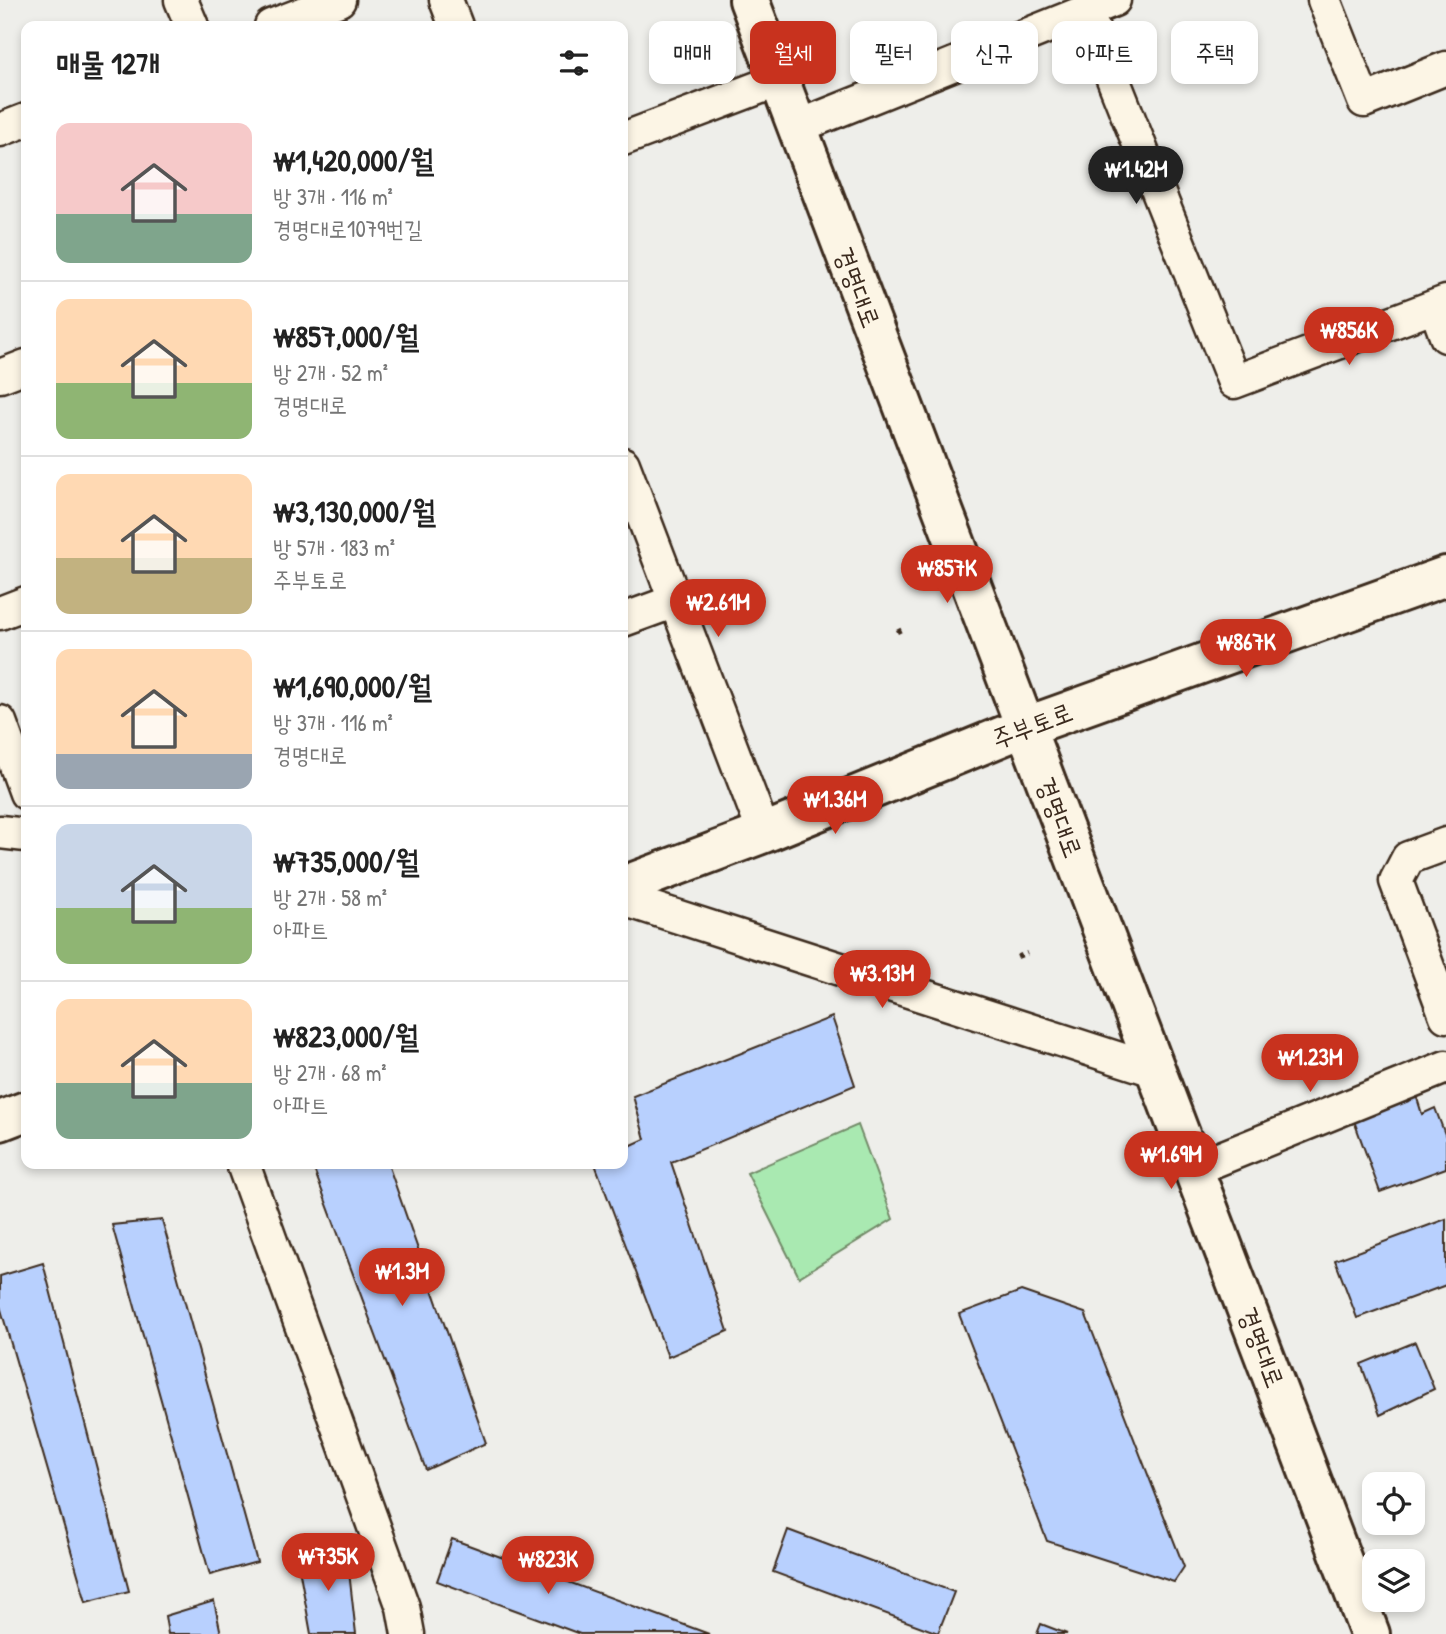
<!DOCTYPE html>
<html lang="ko">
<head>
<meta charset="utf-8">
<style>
	body { margin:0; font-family:"Patrick Hand","Poor Story",sans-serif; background:#f6f6f6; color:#222; height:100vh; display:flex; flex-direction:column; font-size:26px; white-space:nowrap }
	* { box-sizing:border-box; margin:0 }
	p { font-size:23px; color:#767676 }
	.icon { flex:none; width:38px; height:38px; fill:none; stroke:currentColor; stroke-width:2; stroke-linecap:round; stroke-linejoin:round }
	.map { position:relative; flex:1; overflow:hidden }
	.details { position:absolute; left:21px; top:21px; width:607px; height:1148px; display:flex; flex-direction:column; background:#fff; border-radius:14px; box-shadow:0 4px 10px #0003 }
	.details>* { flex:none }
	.banner { position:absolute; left:649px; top:21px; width:665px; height:63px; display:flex; gap:14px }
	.buttons { position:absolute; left:1362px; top:1472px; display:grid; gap:14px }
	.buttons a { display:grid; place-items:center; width:63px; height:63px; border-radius:14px; background:#fff; box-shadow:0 4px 10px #0003; font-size:35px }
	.price { position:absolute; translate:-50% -60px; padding:0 16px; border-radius:24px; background:#c8321e; color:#fff; font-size:23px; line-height:46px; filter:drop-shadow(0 2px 4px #0008) }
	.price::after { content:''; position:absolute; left:50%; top:42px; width:21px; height:16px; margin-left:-10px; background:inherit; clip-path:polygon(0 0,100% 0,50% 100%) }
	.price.current { background:#222; color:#fff }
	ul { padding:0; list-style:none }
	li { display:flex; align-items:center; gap:21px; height:175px; padding:0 35px }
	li+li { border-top:2px solid #e0e0e0 }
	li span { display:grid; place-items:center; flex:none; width:196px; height:140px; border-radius:14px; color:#555 }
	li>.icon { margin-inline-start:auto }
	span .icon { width:84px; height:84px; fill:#fffc; stroke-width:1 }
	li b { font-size:30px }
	h2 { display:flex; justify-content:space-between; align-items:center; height:84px; padding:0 35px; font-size:30px }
	.pill { padding:0 24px; border-radius:14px; background:#fff; box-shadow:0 4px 10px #0003; font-size:24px; line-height:63px }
	.pill.current { background:#c8321e; color:#fff }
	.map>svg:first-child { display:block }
	.green { fill:#a9e9b1; stroke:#728a68; stroke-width:2 }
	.building { fill:#b8d0fe; stroke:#3b2a1e; stroke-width:2 }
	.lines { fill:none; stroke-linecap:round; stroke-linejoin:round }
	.minor-casing { stroke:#3b2a1e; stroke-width:37 }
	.tertiary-casing { stroke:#3b2a1e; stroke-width:44 }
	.secondary-casing { stroke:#3b2a1e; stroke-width:44 }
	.path { stroke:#3b2a1e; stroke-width:4.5; stroke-dasharray:5 5; stroke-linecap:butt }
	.minor { stroke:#fcf5e5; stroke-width:32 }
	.tertiary { stroke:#fcf5e5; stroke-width:38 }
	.secondary { stroke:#fcf5e5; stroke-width:38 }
	.labels { text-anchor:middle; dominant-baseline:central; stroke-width:7; stroke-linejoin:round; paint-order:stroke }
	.street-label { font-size:26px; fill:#3b2a1e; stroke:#fcf5e5 }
</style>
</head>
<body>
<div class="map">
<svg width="1446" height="1634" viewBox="0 0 1446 1634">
	<rect width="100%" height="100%" fill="#eeeeea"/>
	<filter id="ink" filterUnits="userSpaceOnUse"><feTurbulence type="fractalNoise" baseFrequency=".0143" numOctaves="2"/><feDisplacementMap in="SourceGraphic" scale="14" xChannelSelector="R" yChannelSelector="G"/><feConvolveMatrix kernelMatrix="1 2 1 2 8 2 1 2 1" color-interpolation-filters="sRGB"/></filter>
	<g filter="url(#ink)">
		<path class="green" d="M858 1125 893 1219 799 1277 747 1173Z"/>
		<path class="building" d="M832 1017 855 1085 671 1162 728 1331 668 1357 595 1164H623V1149L645 1139 633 1096Z
			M1416 1095 1422 1114 1435 1108 1446 1137V1168L1380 1192 1353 1118Z
			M312 1164H388L486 1443 426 1470Z
			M1446 1219V1285L1357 1318 1335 1260Z
			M162 1220 257 1562 210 1575 112 1225Z
			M43 1263 129 1591 86 1602 0 1306V1276Z
			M1021 1291 1085 1313 1184 1567 1174 1582 1047 1541 959 1314Z
			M1415 1342 1434 1389 1380 1415 1361 1364Z
			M788 1530 954 1592 938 1633 773 1572Z
			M452 1539 709 1634H580L437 1581Z
			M346 1545 356 1634H311L298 1562Z
			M214 1601 221 1634H168L165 1616Z
			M1041 1624 1067 1634H1037Z"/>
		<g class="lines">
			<g class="minor-casing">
				<path id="minor" d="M181 0 192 26
					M446 0 456 26
					M1324 0 1364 101 1446 68
					M1086 11 1234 382 1446 302
					M271 26 339 0
					M797 127 1114 0
					M0 130 26 120
					M623 139 779 80
					M1435 306 1446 336
					M0 376 26 366
					M623 464 764 833
					M0 613 26 603
					M623 620 675 601
					M0 722 26 793
					M0 832 26 835
					M1446 844 1408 858 1396 881 1446 1016
					M623 899 1157 1071
					M243 1164 403 1607 408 1634
					M1194 1169 1446 1067"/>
			</g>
			<g class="tertiary-casing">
				<path id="tertiary" d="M749 0 1370 1634"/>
			</g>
			<g class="secondary-casing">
				<path id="secondary" d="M623 886 764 833 1025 727 1446 576
					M0 1121 26 1111"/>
			</g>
			<path class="path" d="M897 632 903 629
				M1017 957 1027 953"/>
			<use href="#minor" class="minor"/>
			<use href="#tertiary" class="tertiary"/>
			<use href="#secondary" class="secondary"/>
		</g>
	</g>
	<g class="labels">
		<g class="street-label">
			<text transform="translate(858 287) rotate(69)">경명대로</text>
			<text transform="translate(1032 725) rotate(-21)">주부토로</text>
			<text transform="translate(1060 817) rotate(69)">경명대로</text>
			<text transform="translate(1262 1347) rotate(69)">경명대로</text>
		</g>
	</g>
</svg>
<div class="buttons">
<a><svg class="icon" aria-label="locate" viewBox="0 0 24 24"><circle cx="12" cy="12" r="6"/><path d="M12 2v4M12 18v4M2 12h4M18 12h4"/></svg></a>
<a><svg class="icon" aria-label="layers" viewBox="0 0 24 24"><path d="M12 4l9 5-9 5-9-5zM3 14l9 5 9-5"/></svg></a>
</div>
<b class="price current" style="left:1136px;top:206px">₩1.42M</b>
<b class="price" style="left:1349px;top:367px">₩856K</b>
<b class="price" style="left:947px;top:605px">₩857K</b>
<b class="price" style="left:718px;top:639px">₩2.61M</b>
<b class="price" style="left:1246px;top:679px">₩867K</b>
<b class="price" style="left:835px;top:836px">₩1.36M</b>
<b class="price" style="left:882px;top:1010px">₩3.13M</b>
<b class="price" style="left:1310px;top:1094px">₩1.23M</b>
<b class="price" style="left:1171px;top:1191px">₩1.69M</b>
<b class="price" style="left:402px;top:1308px">₩1.3M</b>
<b class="price" style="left:328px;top:1593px">₩735K</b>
<b class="price" style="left:548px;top:1596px">₩823K</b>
<div class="banner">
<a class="pill">매매</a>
<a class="pill current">월세</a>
<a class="pill">필터</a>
<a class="pill">신규</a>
<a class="pill">아파트</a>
<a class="pill">주택</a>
</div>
<section class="details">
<h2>매물 12개<svg class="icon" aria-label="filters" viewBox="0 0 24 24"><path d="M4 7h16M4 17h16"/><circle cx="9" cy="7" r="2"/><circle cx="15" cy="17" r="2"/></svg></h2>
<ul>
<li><span style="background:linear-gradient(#f6c9c9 65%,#7fa58c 0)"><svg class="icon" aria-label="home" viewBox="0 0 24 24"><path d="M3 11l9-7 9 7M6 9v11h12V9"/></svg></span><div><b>₩1,420,000/월</b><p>방 3개 · 116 m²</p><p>경명대로1079번길</p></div></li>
<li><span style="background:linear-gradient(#ffd9b3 60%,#8fb573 0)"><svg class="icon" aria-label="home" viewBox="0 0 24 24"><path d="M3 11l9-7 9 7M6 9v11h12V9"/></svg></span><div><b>₩857,000/월</b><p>방 2개 · 52 m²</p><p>경명대로</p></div></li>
<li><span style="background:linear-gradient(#ffd9b3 60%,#c2b280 0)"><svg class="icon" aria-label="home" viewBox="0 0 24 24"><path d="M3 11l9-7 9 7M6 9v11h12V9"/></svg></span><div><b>₩3,130,000/월</b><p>방 5개 · 183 m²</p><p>주부토로</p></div></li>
<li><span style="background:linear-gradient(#ffd9b3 75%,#9aa5b1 0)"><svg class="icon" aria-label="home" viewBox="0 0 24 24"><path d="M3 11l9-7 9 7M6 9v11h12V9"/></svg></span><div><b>₩1,690,000/월</b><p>방 3개 · 116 m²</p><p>경명대로</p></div></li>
<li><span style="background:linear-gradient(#c9d6e8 60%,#8fb573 0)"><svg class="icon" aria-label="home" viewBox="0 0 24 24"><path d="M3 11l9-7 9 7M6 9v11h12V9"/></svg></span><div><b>₩735,000/월</b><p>방 2개 · 58 m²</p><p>아파트</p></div></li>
<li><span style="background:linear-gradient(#ffd9b3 60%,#7fa58c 0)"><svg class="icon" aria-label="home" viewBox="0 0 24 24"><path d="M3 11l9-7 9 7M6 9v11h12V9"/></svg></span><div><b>₩823,000/월</b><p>방 2개 · 68 m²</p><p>아파트</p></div></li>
</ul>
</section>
</div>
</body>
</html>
